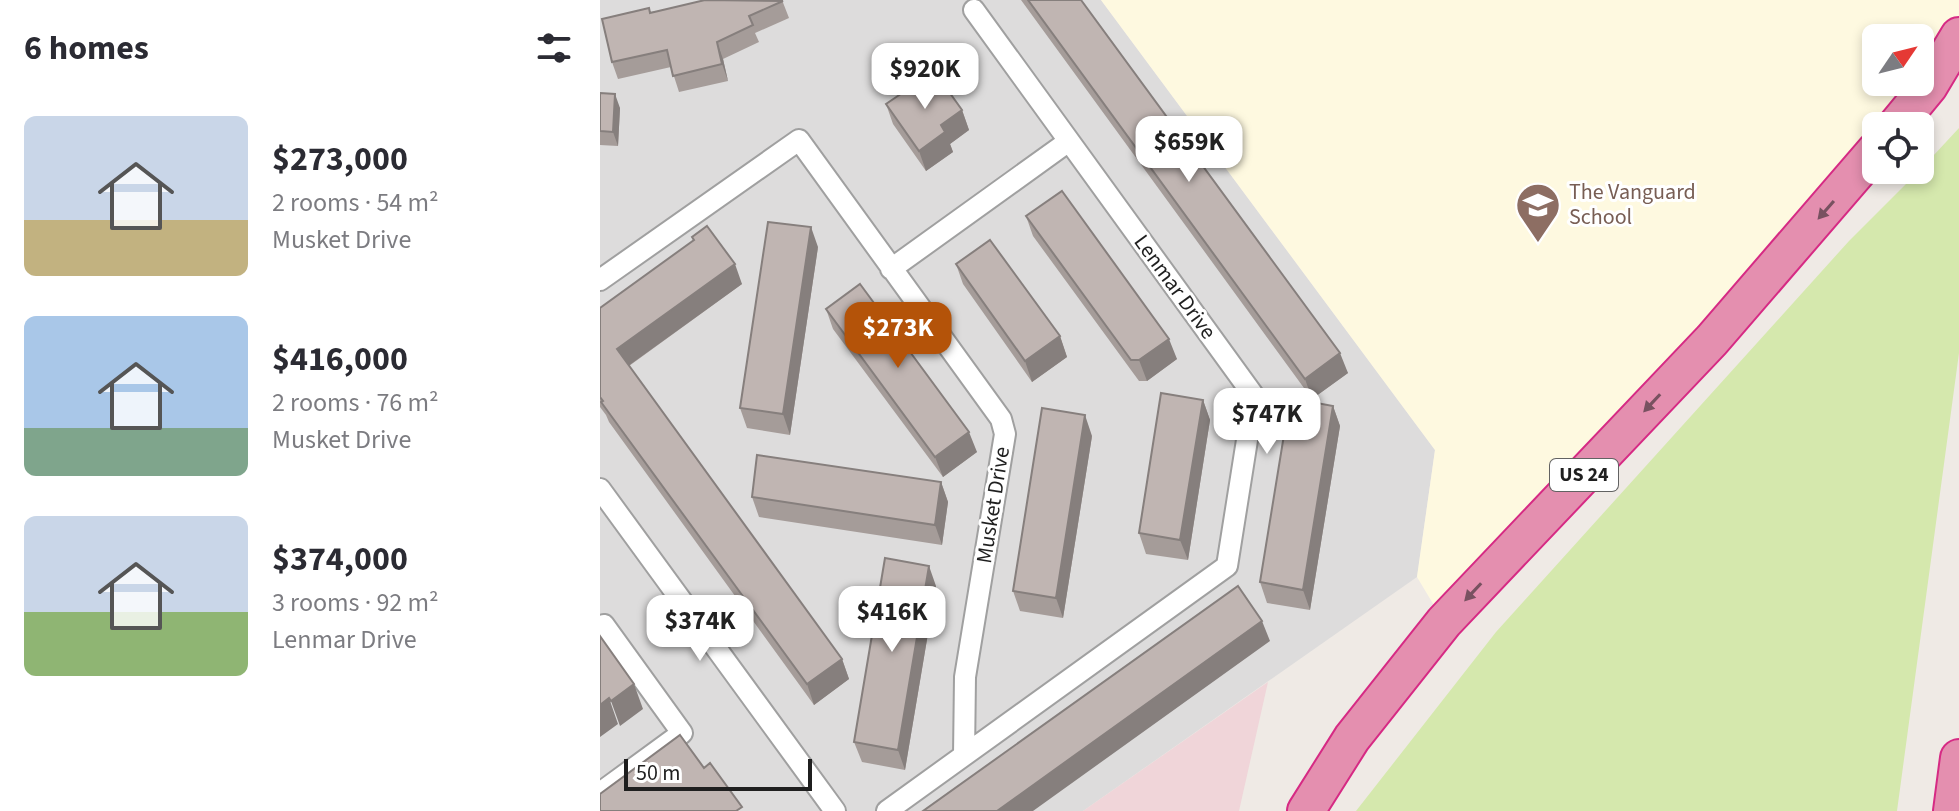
<!DOCTYPE html>
<html lang="en">
<head>
<meta charset="utf-8">
<style>
	body { margin:0; font-family:"Source Sans 3",sans-serif; background:#f7f7f7; color:#2b2b33; height:100vh; display:flex; flex-direction:column; font-size:30px; white-space:nowrap }
	* { box-sizing:border-box; margin:0 }
	p { font-size:26px; color:#7c7c81 }
	.icon { flex:none; width:44px; height:44px; fill:none; stroke:currentColor; stroke-width:2; stroke-linecap:round; stroke-linejoin:round }
	.map { position:relative; flex:1; overflow:hidden }
	.drawer { display:flex; flex-direction:column; background:#fff; width:600px }
	.drawer>* { flex:none }
	.needle { width:52px; rotate:55deg }
	.fabs { position:absolute; left:1262px; top:24px; display:grid; gap:16px }
	.fabs a { display:grid; place-items:center; width:72px; height:72px; border-radius:12px; background:#fff; box-shadow:0 4px 12px #0003; font-size:40px }
	.scale { position:absolute; left:24px; bottom:20px; width:188px; box-sizing:border-box; padding-left:8px; border:4px solid #1f1f1f; border-top:0; font-size:22px; line-height:28px; white-space:nowrap; color:#1f1f1f; -webkit-text-stroke:6px #fff; paint-order:stroke }
	.price { position:absolute; translate:-50% -68px; padding:0 18px; border-radius:16px; background:#fff; color:#222; font-size:26px; line-height:52px; filter:drop-shadow(0 2px 4px #0008) }
	.price::after { content:''; position:absolute; left:50%; top:48px; width:24px; height:18px; margin-left:-12px; background:inherit; clip-path:polygon(0 0,100% 0,50% 100%) }
	.price.active { background:#b45309; color:#fff }
	ul { padding:0; list-style:none }
	li { display:flex; align-items:center; gap:24px; height:200px; padding:0 24px }
	li span { display:grid; place-items:center; flex:none; width:224px; height:160px; border-radius:12px; color:#555 }
	li>.icon { margin-inline-start:auto }
	span .icon { width:96px; height:96px; fill:#fffc; stroke-width:1 }
	li b { font-size:34px }
	h2 { display:flex; justify-content:space-between; align-items:center; height:96px; padding:0 24px; font-size:34px }
	main { display:flex; flex:1; min-height:0 }
	.map>svg:first-child { display:block }
	.residential { fill:#dddcdc }
	.commercial { fill:#f0d5d9 }
	.education { fill:#fef9e0; fill-rule:evenodd }
	.grass { fill:#d5e8ad }
	.lines { fill:none; stroke-linecap:round; stroke-linejoin:round }
	.minor-casing { stroke:#a0a0a0; stroke-width:24 }
	.motorway-casing { stroke:#d62a84; stroke-width:40 }
	.minor { stroke:#fff; stroke-width:20 }
	.motorway { stroke:#e48faf; stroke-width:36 }
	.wall { fill:#a59c99 }
	.shaded-wall { fill:#867f7d }
	.building { fill:#c0b5b2; stroke:#867f7d; stroke-width:2 }
	.oneway { fill:#785160 }
	.labels { text-anchor:middle; dominant-baseline:central; stroke-width:6; stroke-linejoin:round; paint-order:stroke }
	.shield { fill:#fff; stroke:#626262; stroke-width:2 }
	.shield-label { font-size:20px; font-weight:bold; fill:#1f1f1f }
	.education-label { font-size:22px; fill:#785e54; stroke:#fff; text-anchor:start }
	.street-label { font-size:22px; fill:#1f1f1f; stroke:#fff }
</style>
</head>
<body>
<main>
<section class="drawer">
<h2>6 homes<svg class="icon" aria-label="filters" viewBox="0 0 24 24"><path d="M4 7h16M4 17h16"/><circle cx="9" cy="7" r="2"/><circle cx="15" cy="17" r="2"/></svg></h2>
<ul>
<li><span style="background:linear-gradient(#c9d6e8 65%,#c2b280 0)"><svg class="icon" aria-label="home" viewBox="0 0 24 24"><path d="M3 11l9-7 9 7M6 9v11h12V9"/></svg></span><div><b>$273,000</b><p>2 rooms · 54 m²</p><p>Musket Drive</p></div></li>
<li><span style="background:linear-gradient(#a9c7e8 70%,#7fa58c 0)"><svg class="icon" aria-label="home" viewBox="0 0 24 24"><path d="M3 11l9-7 9 7M6 9v11h12V9"/></svg></span><div><b>$416,000</b><p>2 rooms · 76 m²</p><p>Musket Drive</p></div></li>
<li><span style="background:linear-gradient(#c9d6e8 60%,#8fb573 0)"><svg class="icon" aria-label="home" viewBox="0 0 24 24"><path d="M3 11l9-7 9 7M6 9v11h12V9"/></svg></span><div><b>$374,000</b><p>3 rooms · 92 m²</p><p>Lenmar Drive</p></div></li>
</ul>
</section>
<div class="map">
<svg width="1359" height="811" viewBox="0 0 1359 811">
	<rect width="100%" height="100%" fill="#efeae5"/>
	<path class="residential" d="M0 0H501L835 450 817 577 483 811H0Z"/>
	<path class="commercial" d="M668 682 639 811H483Z"/>
	<path class="education" d="M501 0H1359V30L1295 126H1276V148L844 622 817 577 835 450ZM1276 38H1320V82H1276Z"/>
	<path class="grass" d="M1359 128V353L1297 811H756L896 632 1249 241 1320 170Z"/>
	<g class="lines">
		<g class="minor-casing">
			<path id="minor" d="M291 269 469 141
				M0 280 199 140 401 419 405 434 365 677 364 755
				M0 489 235 811
				M0 628 4 625 82 733 0 793
				M287 811 627 566 654 396 374 10"/>
		</g>
		<g class="motorway-casing">
			<path id="motorway" d="M1296 126 1329 86 1359 36
				M706 811 752 738 844 622 1112 340 1276 150
				M1352 811 1359 758"/>
		</g>
		<use href="#minor" class="minor"/>
		<use href="#motorway" class="motorway"/>
	</g>
	<path class="wall" d="M182 0 189 18 155 33 159 42 123 59 128 81 79 92 71 67 18 79 12 62 50 12Z
		M421 0H481L748 373 712 399Z
		M314 91 362 110 369 130 350 144 353 152 326 171 293 124 286 104Z
		M0 93 20 108 18 146 0 145Z
		M426 216 577 359 547 381H539L433 236Z
		M92 237 142 284 29 366 242 659 249 679 214 705 9 422 6 415 0 407V308L93 241Z
		M218 247 190 435 147 428 140 408Z
		M356 264 460 336 467 357 432 382 363 284Z
		M226 309 377 452 343 477 233 329Z
		M603 400 610 420 588 560 546 554 539 533Z
		M733 406 740 426 710 610 667 603 660 582Z
		M492 436 463 618 420 611 413 591Z
		M341 482 348 502 342 545 159 517 152 497Z
		M336 586 305 770 262 762 254 742Z"/>
	<path class="shaded-wall" d="M117 42 123 59 128 81 122 64Z
		M15 94 20 108 18 146 13 132Z
		M362 110 369 130 350 144 353 152 326 171 319 151 341 125Z
		M211 227 218 247 190 435 183 414Z
		M135 264 142 284 24 369 17 349Z
		M460 336 467 357 432 382 425 361Z
		M569 339 577 359 547 381 539 360Z
		M740 353 748 373 712 399 705 379Z
		M603 400 610 420 588 560 580 540Z
		M733 406 740 426 710 610 703 590Z
		M485 415 492 436 463 618 456 598Z
		M369 432 377 452 343 477 335 457Z
		M341 482 348 502 342 545 335 525Z
		M329 566 336 586 305 770 298 750Z
		M662 621 670 641 433 811H397Z
		M242 659 249 679 214 705 207 684Z
		M34 684 43 709 20 726 11 701Z
		M9 698 18 724 0 737V705Z"/>
	<path class="building" d="M105 0 183 1 149 16 153 25 117 42 122 64 73 76 67 50 12 62 2 19 49 8 50 13Z
		M428 0H481L740 353 705 379Z
		M337 75 362 110 341 125 345 132 319 151 286 104 311 87 314 91Z
		M0 93 15 94 13 132 0 131Z
		M462 191 569 339 539 360H531L426 216Z
		M168 222 211 227 183 414 140 408Z
		M107 226 135 264 17 349 242 659 207 684 1 402 3 401 0 397V308L94 240 92 237Z
		M390 240 460 336 425 361 356 264Z
		M260 284 369 432 335 457 226 309Z
		M561 393 603 400 580 540 539 533Z
		M690 398 733 406 703 590 660 582Z
		M442 408 485 415 456 598 413 591Z
		M157 455 341 482 335 525 152 497Z
		M285 558 329 566 298 750 254 742Z
		M638 586 662 621 397 811H323Z
		M0 636 34 684 11 701 9 698 0 705Z
		M80 735 104 768 110 763 142 807 136 811H0V794Z"/>
	<defs><path id="oneway-solid" d="M-6-.8H1V-3.2L6.5 0L1 3.2V.8H-6Z" transform="scale(2)"/></defs>
	<g class="oneway">
		<use href="#oneway-solid" transform="translate(1226 210) rotate(131)"/>
		<use href="#oneway-solid" transform="translate(1052 403) rotate(133)"/>
		<use href="#oneway-solid" transform="translate(873 592) rotate(133)"/>
	</g>
	<defs>
		<g id="school-pin" transform="scale(2.3)"><path d="M0 17L-7.5 6A9.5 9.5 0 1 1 7.5 6Z" fill="#8d6e63" stroke="#fff"/><path d="M0-5L7-2L0 1L-7-2ZM-4 1L0 2.5L4 1V4Q0 6-4 4Z" fill="#fff"/></g>
	</defs>
	<g fill-rule="evenodd">
		<use href="#school-pin" x="938" y="205"/>
	</g>
	<g class="labels">
		<rect class="shield" x="950" y="459" width="68" height="32" rx="6"/>
		<g class="shield-label">
			<text x="984" y="475">US 24</text>
		</g>
		<g class="education-label">
			<text x="969" y="192">The Vanguard<tspan x="969" dy="25">School</tspan></text>
		</g>
		<g class="street-label">
			<text transform="translate(575 287) rotate(54)">Lenmar Drive</text>
			<text transform="translate(393 505) rotate(-81)">Musket Drive</text>
		</g>
	</g>
</svg>
<div class="fabs">
<a><svg class="needle" viewBox="-14 -14 28 28"><path d="M0-13l5 13h-10z" fill="#e53935"/><path d="M0 13l5-13h-10z" fill="#7c7c81"/></svg></a>
<a><svg class="icon" aria-label="locate" viewBox="0 0 24 24"><circle cx="12" cy="12" r="6"/><path d="M12 2v4M12 18v4M2 12h4M18 12h4"/></svg></a>
</div>
<div class="scale">50 m</div>
<b class="price" style="left:325px;top:111px">$920K</b>
<b class="price" style="left:589px;top:184px">$659K</b>
<b class="price active" style="left:298px;top:370px">$273K</b>
<b class="price" style="left:667px;top:456px">$747K</b>
<b class="price" style="left:292px;top:654px">$416K</b>
<b class="price" style="left:100px;top:663px">$374K</b>
</div>
</main>
</body>
</html>
